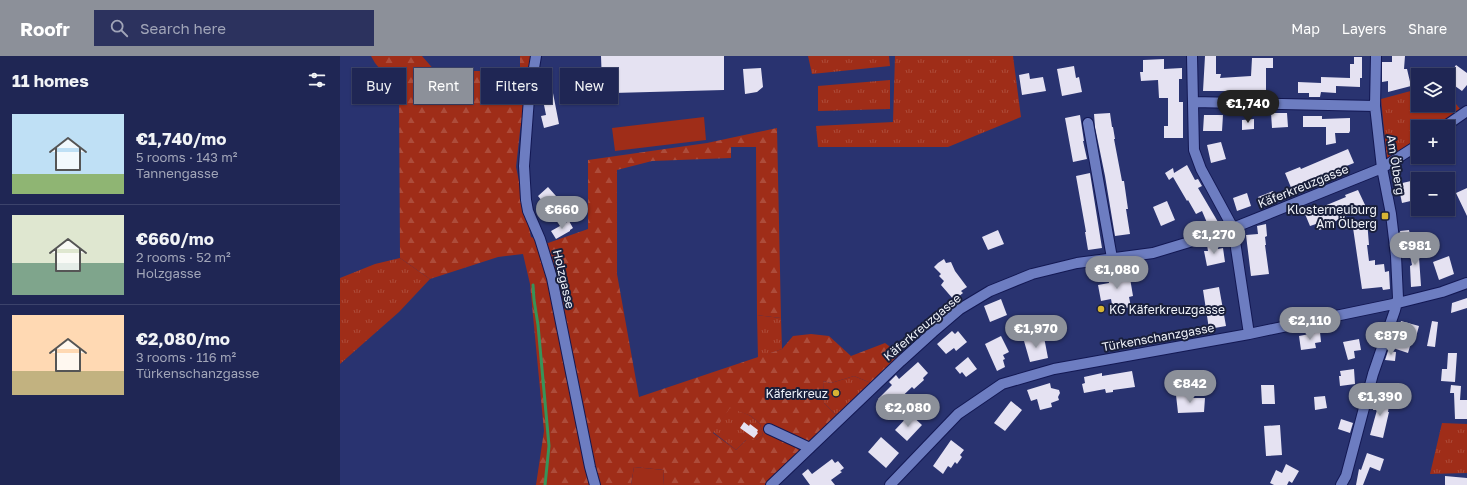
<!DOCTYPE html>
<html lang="en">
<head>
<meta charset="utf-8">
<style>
	body { margin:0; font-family:"Golos Text",sans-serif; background:#2c325e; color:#f1f3f6; height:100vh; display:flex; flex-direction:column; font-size:15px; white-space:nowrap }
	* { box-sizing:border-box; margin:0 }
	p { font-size:13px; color:#a1a5b8 }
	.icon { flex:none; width:22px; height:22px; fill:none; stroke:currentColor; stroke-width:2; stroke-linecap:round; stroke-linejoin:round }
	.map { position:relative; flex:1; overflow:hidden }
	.drawer { display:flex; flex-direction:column; background:#1f2654; width:340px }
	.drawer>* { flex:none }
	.banner { position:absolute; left:12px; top:12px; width:380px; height:36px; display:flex; gap:8px }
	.tools { position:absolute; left:1071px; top:12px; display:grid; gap:8px }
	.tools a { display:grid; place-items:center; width:44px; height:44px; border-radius:0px; background:#1f2654; box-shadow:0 1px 3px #0004,0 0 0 1px #3c436b; font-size:20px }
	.price { position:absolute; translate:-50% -34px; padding:0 9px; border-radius:14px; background:#8c9099; color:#fff; font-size:13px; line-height:26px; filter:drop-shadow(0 1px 2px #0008) }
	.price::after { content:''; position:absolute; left:50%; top:24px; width:12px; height:9px; margin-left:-6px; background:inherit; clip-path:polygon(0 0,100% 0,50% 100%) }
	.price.active { background:#222; color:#fff }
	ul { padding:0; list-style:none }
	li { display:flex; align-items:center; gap:12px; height:100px; padding:0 12px }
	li+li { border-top:1px solid #3c436b }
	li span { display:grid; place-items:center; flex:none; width:112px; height:80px; border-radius:0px; color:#555 }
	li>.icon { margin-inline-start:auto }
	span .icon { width:48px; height:48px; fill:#fffc; stroke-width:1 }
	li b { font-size:17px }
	h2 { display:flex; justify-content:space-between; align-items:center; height:48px; padding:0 12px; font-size:17px }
	.chip { padding:0 14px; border-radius:0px; background:#1f2654; box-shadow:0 1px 3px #0004,0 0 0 1px #3c436b; font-size:14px; line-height:36px }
	.chip.active { background:#8c9099; color:#fff }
	header { display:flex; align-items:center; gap:24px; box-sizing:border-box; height:56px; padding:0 20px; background:#8c9099; color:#fff }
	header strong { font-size:19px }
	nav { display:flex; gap:22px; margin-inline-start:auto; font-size:14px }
	.search { width:280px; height:36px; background:#2c325e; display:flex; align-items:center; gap:10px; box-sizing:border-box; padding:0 14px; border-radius:0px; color:#a1a5b8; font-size:15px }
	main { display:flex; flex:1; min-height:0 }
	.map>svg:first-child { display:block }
	.grass { fill:url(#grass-tufts) }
	.forest { fill:url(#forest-firs); fill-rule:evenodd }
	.garden { fill:#9f2d18 }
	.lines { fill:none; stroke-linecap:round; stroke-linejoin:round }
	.stream { stroke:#369459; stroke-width:3 }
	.building { fill:#e5e2f2 }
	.minor-casing { stroke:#131853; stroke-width:12 }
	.minor { stroke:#6d7dc1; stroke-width:10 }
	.poi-dot { fill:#d7b434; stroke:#191f3b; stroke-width:1.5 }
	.labels { text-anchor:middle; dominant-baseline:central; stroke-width:4; stroke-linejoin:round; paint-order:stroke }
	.street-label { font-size:12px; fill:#eff2f9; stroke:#191f3b }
	.poi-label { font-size:12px; fill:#eff2f9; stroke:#191f3b; text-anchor:end }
</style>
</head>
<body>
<header>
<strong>Roofr</strong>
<div class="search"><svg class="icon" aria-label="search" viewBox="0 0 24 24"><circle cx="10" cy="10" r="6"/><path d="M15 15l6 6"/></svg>Search here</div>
<nav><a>Map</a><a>Layers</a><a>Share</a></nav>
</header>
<main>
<section class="drawer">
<h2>11 homes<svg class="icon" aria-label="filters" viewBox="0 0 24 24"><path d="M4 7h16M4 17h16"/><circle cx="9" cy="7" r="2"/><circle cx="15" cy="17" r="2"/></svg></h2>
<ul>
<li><span style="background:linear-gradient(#bfe0f5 75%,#8fb573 0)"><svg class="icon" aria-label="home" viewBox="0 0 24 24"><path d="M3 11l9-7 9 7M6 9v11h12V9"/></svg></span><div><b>€1,740/mo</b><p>5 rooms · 143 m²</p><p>Tannengasse</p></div></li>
<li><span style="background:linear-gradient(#dfe7d0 60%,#7fa58c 0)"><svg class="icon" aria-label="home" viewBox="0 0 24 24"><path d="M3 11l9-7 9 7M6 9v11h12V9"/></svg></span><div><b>€660/mo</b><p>2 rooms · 52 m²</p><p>Holzgasse</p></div></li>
<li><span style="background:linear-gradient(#ffd9b3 70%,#c2b280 0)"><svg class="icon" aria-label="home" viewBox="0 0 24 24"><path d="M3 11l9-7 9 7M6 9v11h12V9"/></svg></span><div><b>€2,080/mo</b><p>3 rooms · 116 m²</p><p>Türkenschanzgasse</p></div></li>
</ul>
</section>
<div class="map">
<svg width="1127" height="429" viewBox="0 0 1127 429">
	<defs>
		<pattern id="grass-tufts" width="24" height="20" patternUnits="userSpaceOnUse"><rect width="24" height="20" fill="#9f2d18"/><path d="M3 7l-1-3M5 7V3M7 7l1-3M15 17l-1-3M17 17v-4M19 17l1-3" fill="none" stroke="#ad4c3a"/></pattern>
		<pattern id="forest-firs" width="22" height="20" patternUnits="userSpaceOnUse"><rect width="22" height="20" fill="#9f2d18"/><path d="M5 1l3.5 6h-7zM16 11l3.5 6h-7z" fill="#ad4c3a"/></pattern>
	</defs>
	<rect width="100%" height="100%" fill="#293370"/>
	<path class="grass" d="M468 0H549L550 10 472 18Z
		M555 0H673L681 61 608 91H478L476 70 553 66Z
		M550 24V53L478 55V30Z
		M1078 33V49H1108V38L1120 53 1095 71H1078V83L1047 104 1041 43Z
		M60 202 90 223 59 256 0 308V222L35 208Z
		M417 259 441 262 442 293 418 302Z
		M514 320 531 327 497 360 484 347 483 325 491 327Z
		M390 351 411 360 420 368 423 379 416 384H406L396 394 373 376Z
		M1102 367 1127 368V417L1090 418Z"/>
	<path class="forest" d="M31 0H82L103 24 132 15H147L180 11V0H192L180 75 176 111 191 181 208 187 248 173V104L367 87 437 72 441 262 417 259 416 91H391V102L312 105 277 114V218L299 341 442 293 453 280 471 278 489 280 511 300 545 287 561 299 531 327 514 320 491 327 483 325 484 347 497 360 425 429H323L324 414 294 411 291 429H196L204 375 190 228 183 198 158 201 90 223 60 202 59 36 35 7ZM390 352 411 360 420 368 423 379 416 384H406L396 394 373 377Z"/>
	<path class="garden" d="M364 61 366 84 275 95 272 72Z
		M294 411 324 414 323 429H291Z"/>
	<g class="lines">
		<path class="stream" d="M193 229 194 244 198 269 209 390 205 429"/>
	</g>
	<path class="building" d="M261 0H384V34L273 37V26L262 27Z
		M865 0H876V18H881L880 22 911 20 912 2H933V12H926V36L916 35 885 38V35H863Z
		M1052 0H1065L1064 13H1067L1071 30 1048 36V25L1042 26V6H1052Z
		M1014 1H1022V22H1020V31L996 30V37L981 36 980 41H969V37H958V26L981 27V21L1010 22V8H1014Z
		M824 3V13L842 12V23H839V46H843V82H824V70H828V42H819L818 24 801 25 800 16H803V4Z
		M1116 9 1127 17V29L1122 35 1108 25V21Z
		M734 10 736 22 739 21 742 36 722 40 717 13Z
		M421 12 423 31 417 36 405 38 403 13Z
		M689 17 690 23 703 21 706 35 682 39 679 19Z
		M212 32 219 68 204 72 201 60 206 59 201 34Z
		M770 57 772 71H773L775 83H774L782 125H784L788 153H786L790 178 775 180 765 120 755 71 754 58Z
		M931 57H947L948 71 932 72Z
		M740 59 744 85H743L747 103 733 106 725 62Z
		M864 59H883L882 75H863Z
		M963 60H982V63L1010 62V75L1009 77H995L996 87 986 89V71H963Z
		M914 63V73L902 74V64Z
		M881 86 886 103 871 107 867 89Z
		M1008 93 1014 107 966 126 967 128 952 134 945 117 960 111 961 113Z
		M847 109 855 124 858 123 862 130 858 132 878 166 868 169 862 155 856 158 848 144 847 145 833 121 829 124 825 117 833 112 834 117Z
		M750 117 762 192 748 194 745 176H746L736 120Z
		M1071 125 1073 130 1076 129 1078 138 1074 139 1075 144 1062 147 1058 128Z
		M208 131 216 140 211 145 216 150 210 155 198 140Z
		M1127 132V160L1116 137Z
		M1018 134 1026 151 985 170 986 172 979 174 976 168 970 170 965 158 1006 141 1005 139Z
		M933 135 936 142 922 149 918 141Z
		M907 137 911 150 897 155 893 142Z
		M827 145 835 164 821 170 813 151Z
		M1027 164 1029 189H1027L1029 205 1035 204V209L1044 208 1045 216 1049 215 1050 233 1043 234 1042 231 1022 233 1012 165Z
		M229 165 233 172 230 174V175L216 183 211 175Z
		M926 168 927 180 925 181 926 189H925L929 218 911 220 906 179 918 178 917 170Z
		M658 174 664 188 648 194 642 181Z
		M1069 174 1071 183 1062 185 1060 175Z
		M876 185 878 193 883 192 885 206 867 210 864 195H868L867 189Z
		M1078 187 1081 230 1071 231 1070 210 1072 209 1068 189Z
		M1109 200 1114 218 1099 224 1093 206Z
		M604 203 606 207 611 206 615 215 627 231 621 235 623 237 614 244 601 229 604 225 599 220 601 218 594 211 598 207Z
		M783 212 785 223 790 222 793 240 789 241 791 251 773 254 771 243 761 245 758 229 769 227 767 215Z
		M879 231 886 270 869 273 863 234Z
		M1127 242V252L1111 257 1112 247Z
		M661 243 667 259 650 266 644 250Z
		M1061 265 1079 270 1076 281 1073 280 1068 297 1053 292Z
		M1092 265 1098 266 1095 291 1087 290Z
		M612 275 615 278 618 275 627 286 616 295 614 292 606 298 597 288Z
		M980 276 981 286 975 287 976 292 961 294 959 280Z
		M661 280 669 296 663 299 665 303 663 304 665 311 657 315 645 288Z
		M704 281 708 302 690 306 684 285Z
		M1019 283 1021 294 1014 295 1015 302 1008 304 1003 286Z
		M1048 295 1056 296 1055 305 1045 304Z
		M1108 297H1117L1115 326 1101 325 1102 313H1107Z
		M628 301 637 313 626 321 622 316 620 318 615 312Z
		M578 306 588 317 583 322 584 324 574 333 572 331 548 354 538 343 552 329 549 326 556 319 559 323Z
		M1014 313 1015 328 1000 330 999 320H1001L1000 315Z
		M792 315 795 331 773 334V336L766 337 765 333 744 337 742 328 745 327 744 321 762 317V320Z
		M710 327 711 332 719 334 720 337 718 341 719 344 711 347 712 351 700 354 697 343 691 345 687 334Z
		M921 329H934L935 348H922Z
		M1111 329 1121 330 1120 344H1127V363H1115L1114 337H1110Z
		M848 338V342H865L864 356 838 357 836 339Z
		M985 340 987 352 975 354 974 341Z
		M1036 341 1050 344 1048 356H1049L1043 382 1030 379 1037 354H1033Z
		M671 345 682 354 665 375 654 367Z
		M570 358 582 369 567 385 555 374Z
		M1001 363 1013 367 1010 377 998 373Z
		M404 366 409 370 410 368 418 374 417 376 418 377 414 382 400 372Z
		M940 369 942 399 926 400 924 370Z
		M541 381 559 397 546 412 528 396Z
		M611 384 624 394 620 399 622 401 617 408 615 406 611 412 608 410 603 418 593 410Z
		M1027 397 1044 403 1040 415 1030 411 1023 429H1016L1019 413 1021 414Z
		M492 403 495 407 498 405 504 412 500 415 502 416 491 424 495 429H470L462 418 468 413 472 418Z
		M946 408 959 415 952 427 949 425 947 429H934L930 427 936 414 942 417Z
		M1105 420 1127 422V429H1105Z"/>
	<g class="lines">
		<g class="minor-casing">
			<path id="minor" d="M196 0 189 42 184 110 186 144 188 155 200 183 212 222 250 411 255 429
				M852 0 854 94 861 113 893 172 909 278
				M854 46 1035 50
				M748 67 772 202
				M1104 71 1127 55
				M429 373 470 392
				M431 429 561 305 593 276 620 253 650 235 692 218 737 207 813 197 856 184 893 172 1042 112 1078 89
				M550 429 618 358 662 328 714 313 909 278 1058 247 1102 236 1127 227
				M1001 429 1006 420 1033 318 1055 254 1058 242 1056 200 1051 158 1042 112 1035 50 1036 0"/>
		</g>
		<use href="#minor" class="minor"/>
	</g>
	<g class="poi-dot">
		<rect x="1041" y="156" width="8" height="8" rx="2"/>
		<circle cx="761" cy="253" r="4"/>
		<circle cx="496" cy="337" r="4"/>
	</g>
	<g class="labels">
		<g class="street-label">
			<text transform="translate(1056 109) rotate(81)">Am Ölberg</text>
			<text transform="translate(963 130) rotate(-22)">Käferkreuzgasse</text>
			<text transform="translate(224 223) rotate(77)">Holzgasse</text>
			<text transform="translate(582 271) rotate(-40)">Käferkreuzgasse</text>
			<text transform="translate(818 281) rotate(-10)">Türkenschanzgasse</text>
		</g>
		<g class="poi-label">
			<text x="1037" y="153">Klosterneuburg<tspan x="1037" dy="14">Am Ölberg</tspan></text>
			<text x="769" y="253" text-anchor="start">KG Käferkreuzgasse</text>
			<text x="488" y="337">Käferkreuz</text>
		</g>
	</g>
</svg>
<div class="tools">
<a><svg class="icon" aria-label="layers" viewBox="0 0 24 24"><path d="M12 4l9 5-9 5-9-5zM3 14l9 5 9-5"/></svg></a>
<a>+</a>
<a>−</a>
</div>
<b class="price active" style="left:908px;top:68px">€1,740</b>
<b class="price" style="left:222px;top:174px">€660</b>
<b class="price" style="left:874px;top:199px">€1,270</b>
<b class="price" style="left:1075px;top:210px">€981</b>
<b class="price" style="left:777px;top:234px">€1,080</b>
<b class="price" style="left:970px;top:285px">€2,110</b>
<b class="price" style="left:696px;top:293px">€1,970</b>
<b class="price" style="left:1051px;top:300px">€879</b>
<b class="price" style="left:850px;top:348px">€842</b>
<b class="price" style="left:1040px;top:361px">€1,390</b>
<b class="price" style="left:568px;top:372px">€2,080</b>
<div class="banner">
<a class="chip">Buy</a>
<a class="chip active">Rent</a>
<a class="chip">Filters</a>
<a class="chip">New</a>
</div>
</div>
</main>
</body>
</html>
